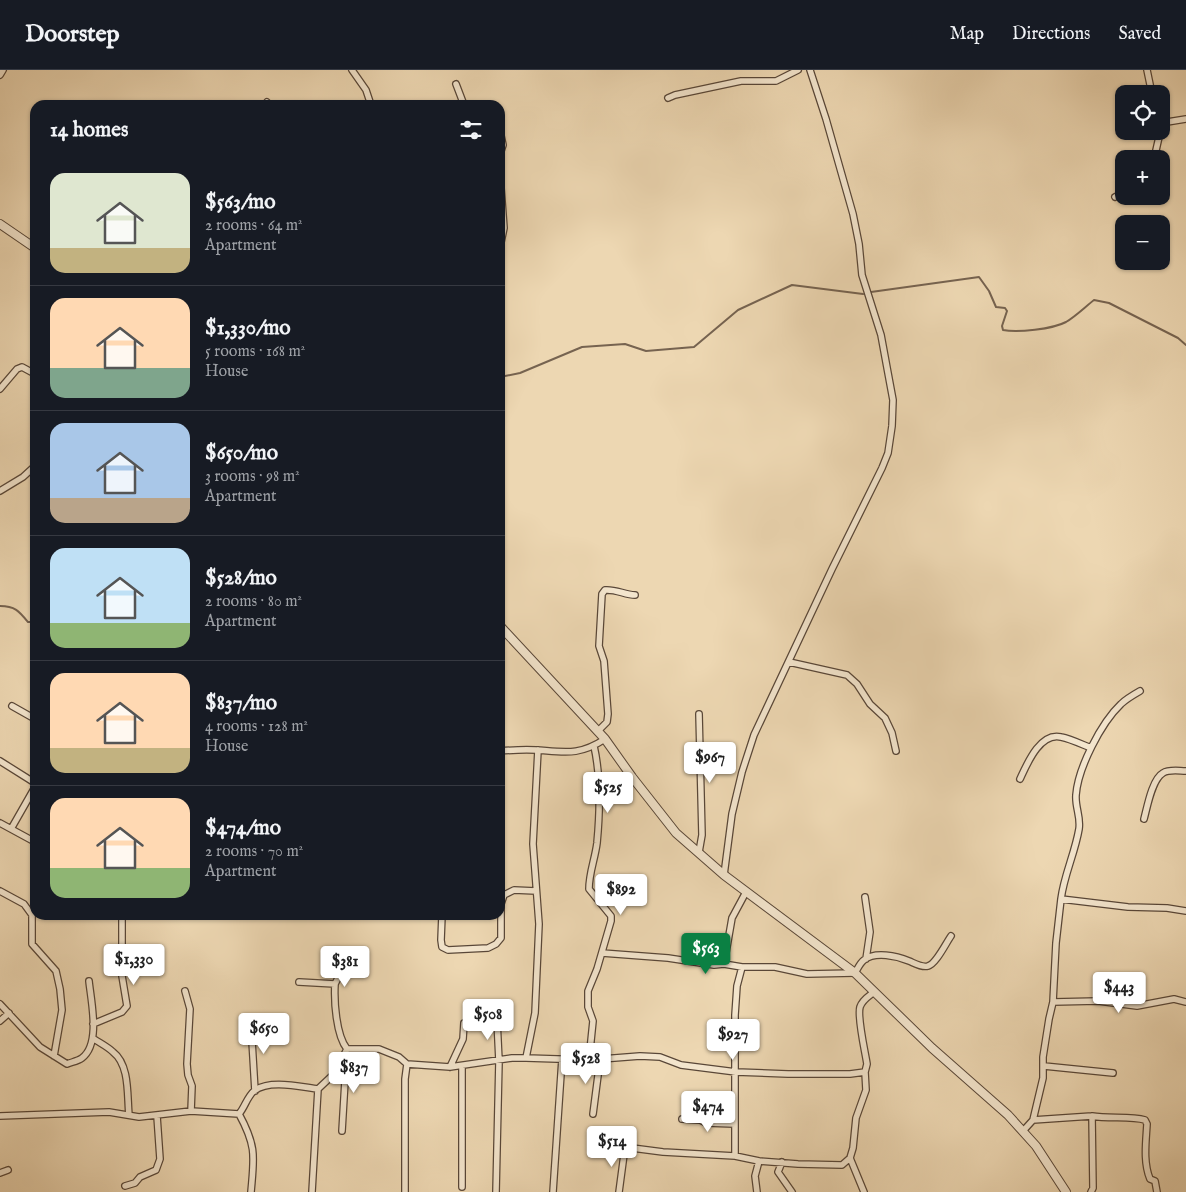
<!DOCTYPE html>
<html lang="en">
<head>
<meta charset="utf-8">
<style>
	body { margin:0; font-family:"IM FELL English",serif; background:#242831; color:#f1f3f6; height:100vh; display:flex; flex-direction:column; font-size:19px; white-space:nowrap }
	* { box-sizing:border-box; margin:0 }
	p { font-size:16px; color:#9ea1a6 }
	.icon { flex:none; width:28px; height:28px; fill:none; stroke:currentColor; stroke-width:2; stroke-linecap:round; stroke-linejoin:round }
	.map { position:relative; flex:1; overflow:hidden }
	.side { position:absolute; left:30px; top:30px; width:475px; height:820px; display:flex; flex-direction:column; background:#171b24; border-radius:15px; box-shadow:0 1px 4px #0004 }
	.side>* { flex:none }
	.buttons { position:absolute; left:1115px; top:15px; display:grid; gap:10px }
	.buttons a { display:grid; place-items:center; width:55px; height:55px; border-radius:10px; background:#171b24; box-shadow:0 1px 4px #0004; font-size:25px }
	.price { position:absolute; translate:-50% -42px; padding:0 11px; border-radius:5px; background:#fff; color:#222; font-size:16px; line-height:32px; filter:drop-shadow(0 1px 2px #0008) }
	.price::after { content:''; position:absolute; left:50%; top:30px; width:15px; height:11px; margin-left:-8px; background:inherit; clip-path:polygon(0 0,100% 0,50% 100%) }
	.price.selected { background:#0b8043; color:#fff }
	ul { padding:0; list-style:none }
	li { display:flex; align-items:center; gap:15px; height:125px; padding:0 20px }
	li+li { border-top:1px solid #363941 }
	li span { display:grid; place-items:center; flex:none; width:140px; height:100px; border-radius:15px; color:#555 }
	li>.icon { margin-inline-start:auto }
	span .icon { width:60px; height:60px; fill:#fffc; stroke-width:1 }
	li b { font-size:21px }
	h2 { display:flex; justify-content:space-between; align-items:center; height:60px; padding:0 20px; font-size:21px }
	header { display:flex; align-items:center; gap:30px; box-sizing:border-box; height:70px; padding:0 25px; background:#171b24; border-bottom:1px solid #363941 }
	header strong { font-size:24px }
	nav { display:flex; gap:28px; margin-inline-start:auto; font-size:18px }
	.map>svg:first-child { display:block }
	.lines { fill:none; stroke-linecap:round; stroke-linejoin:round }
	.stream { stroke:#766350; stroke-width:2 }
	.minor-casing { stroke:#594738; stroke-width:8 }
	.tertiary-casing { stroke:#594738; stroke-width:10 }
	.minor { stroke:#f3e5cd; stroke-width:5.5 }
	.tertiary { stroke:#f3e5cd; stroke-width:8 }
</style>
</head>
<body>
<header>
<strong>Doorstep</strong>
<nav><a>Map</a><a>Directions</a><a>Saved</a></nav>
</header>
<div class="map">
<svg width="1186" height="1122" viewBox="0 0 1186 1122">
	<rect width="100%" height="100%" fill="#edd7b2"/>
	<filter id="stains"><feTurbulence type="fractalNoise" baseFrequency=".004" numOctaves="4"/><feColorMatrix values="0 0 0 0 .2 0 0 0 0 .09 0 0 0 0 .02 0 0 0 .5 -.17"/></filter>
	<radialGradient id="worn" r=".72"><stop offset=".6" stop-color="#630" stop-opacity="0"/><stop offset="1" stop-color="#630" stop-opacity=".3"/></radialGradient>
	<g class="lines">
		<path class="stream" d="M871 222 979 207 989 221 996 237 1005 238 1007 241 1002 256 1003 260C1017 263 1053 259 1066 252 1076 246 1085 237 1094 230L1109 233 1178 268 1186 275
			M500 307 520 303 582 277 625 274 646 281 694 277 738 240 792 215 863 224
			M0 536C15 536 19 541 28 552H35"/>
		<g class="minor-casing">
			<path id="minor" d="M352 0 366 20 371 35
				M1147 0 1152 24
				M0 5 3 0
				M456 14 464 35
				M668 28 675 25 741 11H776L798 0
				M265 35 267 32
				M1161 53 1186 49
				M500 61 503 75 500 84
				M1154 89 1159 67 1158 61
				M500 105 504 158 500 177
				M1115 127 1124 123
				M0 319 17 299 22 297 35 304
				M0 421 23 407 35 396
				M789 592 847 605 857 614 870 634 885 648 892 663 896 681
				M12 636 35 649
				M598 661 607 652 608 644 604 591 599 576 602 524 605 520C616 519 625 525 635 525
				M500 681C512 680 524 679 536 680 565 682 579 686 605 669
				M0 691 35 713
				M1020 709C1027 694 1040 662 1061 667 1071 669 1081 674 1091 678
				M1144 749C1147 738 1152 709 1163 703 1169 699 1179 701 1186 701
				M0 753 35 772
				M11 759 35 717
				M699 782 702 765 699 644
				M724 805 732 744 742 702 754 665 832 499 882 398 888 383 892 356 893 330 888 303 881 265 862 205 859 174 853 144 826 49 810 0
				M0 821 24 834 32 845V874L56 901 60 919 62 940 54 986
				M865 827 870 862 866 889
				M1061 829C1064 805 1075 783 1079 759 1081 747 1075 737 1076 725 1078 698 1101 653 1121 634 1126 629 1133 625 1140 621
				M442 845 441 870 442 877 448 880 488 878 496 874 501 868V834L504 825 514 820 536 821
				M602 883 668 888 714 895 724 894 732 848 746 822
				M724 894 742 897H775L807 904 855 903C858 898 860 893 864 890 875 881 897 886 909 891 914 893 922 898 928 896 936 894 946 873 951 866
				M742 897 737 916 735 945V1086L759 1091 798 1094 842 1095 850 1088 853 1078 856 1048 866 1020 865 1002
				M299 912 335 914C334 931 336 965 347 979
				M335 914 339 906 341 889
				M185 921 190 939 187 994 188 1005 192 1016 191 1041
				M1053 932 1098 931 1137 936 1174 929 1186 932
				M0 934 40 977 67 994C72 992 78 991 82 988 101 974 91 931 89 911
				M0 951 9 943
				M93 954 122 942 127 936 122 906V845
				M247 955 252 971 255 1021
				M94 969C100 973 108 977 113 982 130 995 127 1026 129 1045
				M347 979H379L399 987 407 994 450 997 512 988H526L535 943 539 854 533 774 538 680
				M526 988 589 990 640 986 660 987 681 995 736 1002 788 1004H850L865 1002 867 994C865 981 857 947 860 937 862 930 869 926 874 922
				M589 990 593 951 588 937V921L597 899 611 851V846L589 819C589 803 595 789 597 773 600 742 601 707 594 676
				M1044 996 1113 1003
				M450 997 463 969 464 953
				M335 1003 341 1007 345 1011 342 1061
				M239 1044C257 1077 254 1087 251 1122
				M593 1044 600 990
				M0 1046 109 1042 139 1047 191 1041 239 1044C245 1037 247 1027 254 1021 269 1009 301 1017 318 1019
				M1092 1046C1108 1049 1131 1046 1145 1050L1147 1054C1146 1072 1143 1092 1150 1109L1155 1111 1157 1122
				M682 1049 700 1050 706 1053 735 1054
				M1033 1050 1092 1046 1093 1118 1091 1122
				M1023 1061 1033 1050 1043 1008V987L1049 949 1053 932 1056 873 1061 829 1128 837 1167 838 1186 841
				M609 1075 663 1082 735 1086
				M850 1088 864 1122
				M782 1092 778 1102 792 1122
				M0 1103 8 1100
				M125 1116 135 1113 140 1107 156 1100 160 1089 157 1046
				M462 1117V997
				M312 1122 318 1019 335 1003 347 979
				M405 1122V1009L407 994
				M496 1122 499 991 497 950
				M553 1122 562 989
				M619 1122 625 1077
				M757 1122 755 1106 759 1091"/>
		</g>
		<g class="tertiary-casing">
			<path id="tertiary" d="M0 154 35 178
				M500 556 605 669 632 707 676 763 724 805 855 903 932 978 1008 1045 1036 1076 1066 1122"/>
		</g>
		<use href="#minor" class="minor"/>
		<use href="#tertiary" class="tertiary"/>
	</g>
	<rect width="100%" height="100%" filter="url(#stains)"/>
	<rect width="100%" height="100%" fill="url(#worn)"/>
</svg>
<div class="buttons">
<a><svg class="icon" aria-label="locate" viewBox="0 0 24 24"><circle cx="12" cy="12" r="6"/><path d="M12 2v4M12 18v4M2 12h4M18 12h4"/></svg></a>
<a>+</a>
<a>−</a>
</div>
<b class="price" style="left:710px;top:714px">$967</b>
<b class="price" style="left:608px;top:744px">$525</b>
<b class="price" style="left:621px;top:846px">$892</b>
<b class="price selected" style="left:706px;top:905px">$563</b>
<b class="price" style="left:134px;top:916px">$1,330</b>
<b class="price" style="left:345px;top:918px">$381</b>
<b class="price" style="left:1119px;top:944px">$443</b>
<b class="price" style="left:488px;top:971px">$508</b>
<b class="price" style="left:264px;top:985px">$650</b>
<b class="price" style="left:733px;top:991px">$927</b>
<b class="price" style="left:586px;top:1015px">$528</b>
<b class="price" style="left:354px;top:1024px">$837</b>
<b class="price" style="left:708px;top:1063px">$474</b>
<b class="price" style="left:612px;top:1098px">$514</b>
<section class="side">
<h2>14 homes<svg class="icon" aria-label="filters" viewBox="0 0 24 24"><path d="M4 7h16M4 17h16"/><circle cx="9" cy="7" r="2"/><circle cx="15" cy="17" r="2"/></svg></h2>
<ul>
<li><span style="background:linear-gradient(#dfe7d0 75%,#c2b280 0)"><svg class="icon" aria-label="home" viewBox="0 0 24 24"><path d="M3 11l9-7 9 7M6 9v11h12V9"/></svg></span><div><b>$563/mo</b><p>2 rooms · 64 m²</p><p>Apartment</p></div></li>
<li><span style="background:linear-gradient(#ffd9b3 70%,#7fa58c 0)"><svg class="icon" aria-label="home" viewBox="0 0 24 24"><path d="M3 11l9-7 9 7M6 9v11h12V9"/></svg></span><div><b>$1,330/mo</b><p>5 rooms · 168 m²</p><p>House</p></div></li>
<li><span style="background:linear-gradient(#a9c7e8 75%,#b9a48a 0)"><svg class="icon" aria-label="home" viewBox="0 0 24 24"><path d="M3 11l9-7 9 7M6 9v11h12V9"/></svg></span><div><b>$650/mo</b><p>3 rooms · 98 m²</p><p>Apartment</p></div></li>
<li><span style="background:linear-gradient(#bfe0f5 75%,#8fb573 0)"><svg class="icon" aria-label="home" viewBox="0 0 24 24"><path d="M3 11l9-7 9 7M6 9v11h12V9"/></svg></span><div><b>$528/mo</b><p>2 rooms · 80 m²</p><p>Apartment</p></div></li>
<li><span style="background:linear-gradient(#ffd9b3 75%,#c2b280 0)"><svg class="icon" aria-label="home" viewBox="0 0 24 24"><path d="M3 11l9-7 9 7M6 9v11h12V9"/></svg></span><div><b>$837/mo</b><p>4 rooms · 128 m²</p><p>House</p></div></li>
<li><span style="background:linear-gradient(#ffd9b3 70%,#8fb573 0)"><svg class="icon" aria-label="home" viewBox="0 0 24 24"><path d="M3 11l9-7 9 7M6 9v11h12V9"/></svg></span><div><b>$474/mo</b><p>2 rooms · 70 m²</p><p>Apartment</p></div></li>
</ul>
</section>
</div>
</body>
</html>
